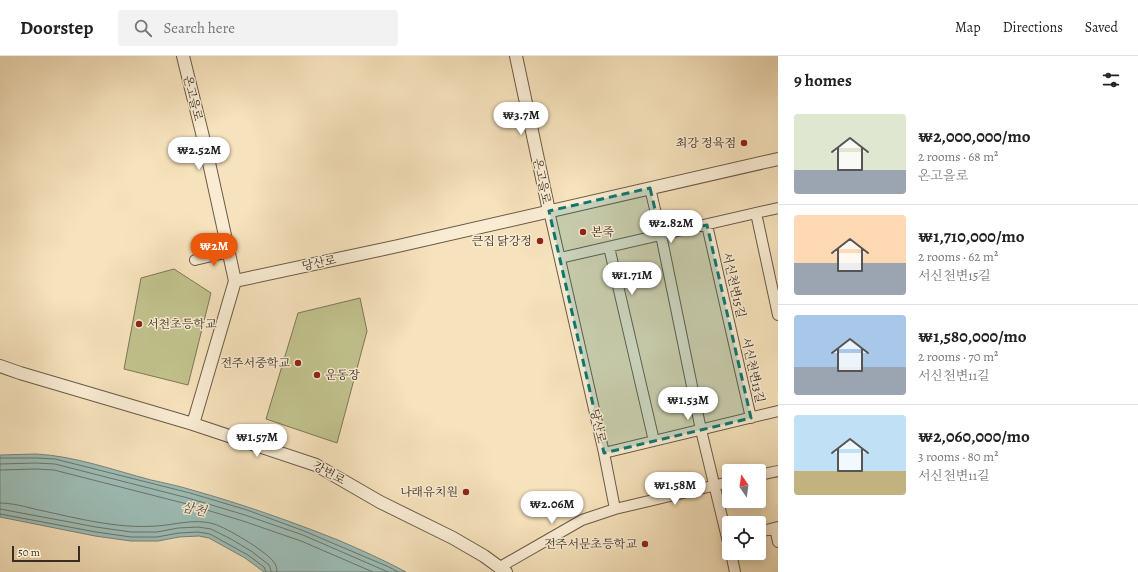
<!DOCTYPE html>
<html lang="en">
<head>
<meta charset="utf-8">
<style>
	body { margin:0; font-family:Alegreya,"Noto Serif KR",serif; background:#f2f2f2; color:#222; height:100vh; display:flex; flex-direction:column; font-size:15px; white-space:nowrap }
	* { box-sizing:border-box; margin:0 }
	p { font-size:13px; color:#767676 }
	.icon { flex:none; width:22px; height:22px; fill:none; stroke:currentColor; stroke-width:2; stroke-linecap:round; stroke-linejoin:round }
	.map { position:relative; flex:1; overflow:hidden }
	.sheet { display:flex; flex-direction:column; background:#fff; width:360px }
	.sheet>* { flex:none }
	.needle { width:26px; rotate:347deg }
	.buttons { position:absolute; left:722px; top:408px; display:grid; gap:8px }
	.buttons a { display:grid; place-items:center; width:44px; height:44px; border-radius:4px; background:#fff; box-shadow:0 2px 10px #0003; font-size:20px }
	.scale { position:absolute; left:12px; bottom:10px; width:68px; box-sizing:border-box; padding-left:4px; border:2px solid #3b2c21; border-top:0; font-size:11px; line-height:14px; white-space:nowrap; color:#3b2c21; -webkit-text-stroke:3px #f9ecd3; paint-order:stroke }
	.price { position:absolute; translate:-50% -34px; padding:0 9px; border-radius:14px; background:#fff; color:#222; font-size:13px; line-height:26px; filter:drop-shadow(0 1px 2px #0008) }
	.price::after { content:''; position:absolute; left:50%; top:24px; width:12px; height:9px; margin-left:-6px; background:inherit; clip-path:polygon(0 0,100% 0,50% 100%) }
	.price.current { background:#ea580c; color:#fff }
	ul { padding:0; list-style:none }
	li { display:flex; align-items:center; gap:12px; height:100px; padding:0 16px }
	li+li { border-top:1px solid #e0e0e0 }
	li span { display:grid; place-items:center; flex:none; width:112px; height:80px; border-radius:4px; color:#555 }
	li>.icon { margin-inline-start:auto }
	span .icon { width:48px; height:48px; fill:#fffc; stroke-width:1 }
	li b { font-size:17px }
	h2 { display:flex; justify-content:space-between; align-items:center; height:48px; padding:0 16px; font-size:17px }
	header { display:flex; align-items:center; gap:24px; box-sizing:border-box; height:56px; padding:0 20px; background:#fff; border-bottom:1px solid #e0e0e0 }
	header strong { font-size:19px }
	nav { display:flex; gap:22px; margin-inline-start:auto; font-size:14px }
	.search { width:280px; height:36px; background:#f2f2f2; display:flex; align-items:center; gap:10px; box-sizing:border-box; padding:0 14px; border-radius:4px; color:#767676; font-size:15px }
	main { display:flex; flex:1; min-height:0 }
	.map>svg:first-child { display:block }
	.grass { fill:#c1c28d; stroke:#7e7757 }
	.water { fill:#9dbdb6; stroke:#76837a }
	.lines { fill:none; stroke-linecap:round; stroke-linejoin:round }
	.shore { stroke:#6c746c; stroke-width:1 }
	.minor-casing { stroke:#6a5a48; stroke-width:12 }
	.tertiary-casing { stroke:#6a5a48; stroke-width:14 }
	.minor { stroke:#f9ecd3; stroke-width:10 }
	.tertiary { stroke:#f9ecd3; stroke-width:12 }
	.marked { fill:#0f766e; fill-opacity:0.2; stroke:#0f766e; stroke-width:3; stroke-dasharray:8 5; stroke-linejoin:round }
	.poi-dot { fill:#8f2418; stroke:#f9ecd3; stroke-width:1.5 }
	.labels { text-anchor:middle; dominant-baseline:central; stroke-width:3; stroke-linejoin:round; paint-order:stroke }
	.street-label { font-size:12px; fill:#3b2c21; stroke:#f9ecd3 }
	.poi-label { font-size:12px; fill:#3b2c21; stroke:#f9ecd3; text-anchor:end }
	.water-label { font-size:13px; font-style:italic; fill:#545046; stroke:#f9ecd3 }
</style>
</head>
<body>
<header>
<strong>Doorstep</strong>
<div class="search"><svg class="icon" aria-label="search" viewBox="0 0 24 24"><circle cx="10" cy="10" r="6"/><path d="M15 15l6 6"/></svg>Search here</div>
<nav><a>Map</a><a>Directions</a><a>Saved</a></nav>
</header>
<main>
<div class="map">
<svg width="778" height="516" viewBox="0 0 778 516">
	<rect width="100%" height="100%" fill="#f6e2bc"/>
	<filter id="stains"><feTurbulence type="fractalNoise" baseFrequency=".005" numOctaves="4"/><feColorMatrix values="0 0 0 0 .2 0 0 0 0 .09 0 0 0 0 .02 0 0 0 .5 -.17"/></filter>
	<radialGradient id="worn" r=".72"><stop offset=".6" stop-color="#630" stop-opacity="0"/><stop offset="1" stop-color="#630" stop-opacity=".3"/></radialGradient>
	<path class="grass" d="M174 213 211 237 188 329 124 313 141 222Z
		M360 242 367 275 337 387 266 363 298 257Z"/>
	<path class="water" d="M36 398C75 400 113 414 151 424 165 427 179 430 192 434 242 448 290 465 338 484 361 494 384 504 406 516H264L245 502 209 482 199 480 179 481 158 485H131L95 480 0 461V399Z"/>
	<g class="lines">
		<path class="shore" d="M0 402H36L55 403 190 437 247 454 304 475 389 511 398 516
			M0 408 36 407 55 408 188 442 245 459 303 479 388 516
			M0 414 36 413 54 414 187 448 243 465 301 485 373 516
			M0 447C13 447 26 451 39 454 76 462 118 473 156 470 175 469 195 462 214 468 227 472 264 494 273 505 276 508 277 512 277 516
			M0 453 96 471 131 476H157L178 472 198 471 211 473 231 483 251 495 268 508 270 511 271 516
			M0 458 96 476 131 481H157L179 477 198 476 210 478 228 488 248 499 264 511 266 516"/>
		<g class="minor-casing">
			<path id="minor" d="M650 132 661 179 701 374 729 490
				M549 155 604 397 615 453
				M756 157 778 259
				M707 169 751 362
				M609 191 654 385
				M560 202 778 152
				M195 204 229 196
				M604 397 778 355
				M759 419 778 415
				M775 472 778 486
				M759 476 778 471
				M731 497 735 516
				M500 511 582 464 615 453 729 426"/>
		</g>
		<g class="tertiary-casing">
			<path id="tertiary" d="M183 0 206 93 235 225
				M516 0 549 155
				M0 310 20 317 193 368 316 409 380 446 453 482 484 500 506 516
				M193 368 235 225 398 190 778 103"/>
		</g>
		<use href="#minor" class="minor"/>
		<use href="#tertiary" class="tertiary"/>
	</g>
	<path class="marked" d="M650 132 661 179 707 169 751 362 604 397 549 155Z"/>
	<g class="poi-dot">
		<circle cx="744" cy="87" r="4"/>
		<circle cx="583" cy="176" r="4"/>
		<circle cx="540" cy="185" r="4"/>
		<circle cx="139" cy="268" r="4"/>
		<circle cx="298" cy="307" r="4"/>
		<circle cx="317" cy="319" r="4"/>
		<circle cx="466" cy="436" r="4"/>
		<circle cx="645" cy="488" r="4"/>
	</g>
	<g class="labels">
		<g class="street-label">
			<text transform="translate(193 42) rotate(76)">온고을로</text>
			<text transform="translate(542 125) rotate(78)">온고을로</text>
			<text transform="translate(319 207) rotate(-12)">당산로</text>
			<text transform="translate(734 229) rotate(77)">서신천변15길</text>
			<text transform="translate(753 314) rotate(77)">서신천변13길</text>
			<text transform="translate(598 370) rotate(77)">당산로</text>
			<text transform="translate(329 417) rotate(28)">강변로</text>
		</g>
		<g class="poi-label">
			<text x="736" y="87">최강 정육점</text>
			<text x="591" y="176" text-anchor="start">본죽</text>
			<text x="532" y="185">큰집 닭강정</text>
			<text x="147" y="268" text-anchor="start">서천초등학교</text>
			<text x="290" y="307">전주서중학교</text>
			<text x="325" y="319" text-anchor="start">운동장</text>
			<text x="458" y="436">나래유치원</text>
			<text x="637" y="488">전주서문초등학교</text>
		</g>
		<g class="water-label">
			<text transform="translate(194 453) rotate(11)">삼천</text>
		</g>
	</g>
	<rect width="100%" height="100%" filter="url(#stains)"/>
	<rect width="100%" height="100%" fill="url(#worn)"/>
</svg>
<div class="buttons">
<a><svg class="needle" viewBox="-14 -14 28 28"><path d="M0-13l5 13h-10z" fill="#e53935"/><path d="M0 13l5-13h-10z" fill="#767676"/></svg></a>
<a><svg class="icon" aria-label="locate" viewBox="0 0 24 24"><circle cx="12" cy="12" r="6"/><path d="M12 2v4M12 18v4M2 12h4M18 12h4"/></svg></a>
</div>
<div class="scale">50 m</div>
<b class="price" style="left:521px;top:80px">₩3.7M</b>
<b class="price" style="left:199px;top:115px">₩2.52M</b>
<b class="price" style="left:671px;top:188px">₩2.82M</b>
<b class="price current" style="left:214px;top:211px">₩2M</b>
<b class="price" style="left:632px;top:240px">₩1.71M</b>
<b class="price" style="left:688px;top:365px">₩1.53M</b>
<b class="price" style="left:257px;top:402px">₩1.57M</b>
<b class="price" style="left:675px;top:450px">₩1.58M</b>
<b class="price" style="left:552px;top:469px">₩2.06M</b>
</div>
<section class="sheet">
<h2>9 homes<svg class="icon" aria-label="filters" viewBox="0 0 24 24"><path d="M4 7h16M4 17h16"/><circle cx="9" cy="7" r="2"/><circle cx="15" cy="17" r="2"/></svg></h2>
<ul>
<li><span style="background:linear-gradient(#dfe7d0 70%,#9aa5b1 0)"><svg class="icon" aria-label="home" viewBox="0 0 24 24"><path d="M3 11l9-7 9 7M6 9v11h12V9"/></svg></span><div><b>₩2,000,000/mo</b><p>2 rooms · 68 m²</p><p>온고을로</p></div></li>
<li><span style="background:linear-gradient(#ffd9b3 60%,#9aa5b1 0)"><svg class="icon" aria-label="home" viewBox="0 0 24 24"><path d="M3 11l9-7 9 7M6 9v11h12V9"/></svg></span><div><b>₩1,710,000/mo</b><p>2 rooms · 62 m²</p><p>서신천변15길</p></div></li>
<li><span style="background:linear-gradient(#a9c7e8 65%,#9aa5b1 0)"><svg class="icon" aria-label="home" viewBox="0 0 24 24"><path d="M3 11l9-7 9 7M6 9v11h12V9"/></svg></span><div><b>₩1,580,000/mo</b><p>2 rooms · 70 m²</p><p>서신천변11길</p></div></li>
<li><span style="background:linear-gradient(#bfe0f5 70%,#c2b280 0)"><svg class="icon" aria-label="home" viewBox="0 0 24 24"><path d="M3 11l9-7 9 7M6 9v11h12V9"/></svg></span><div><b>₩2,060,000/mo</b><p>3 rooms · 80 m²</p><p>서신천변11길</p></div></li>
</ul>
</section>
</main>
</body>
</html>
